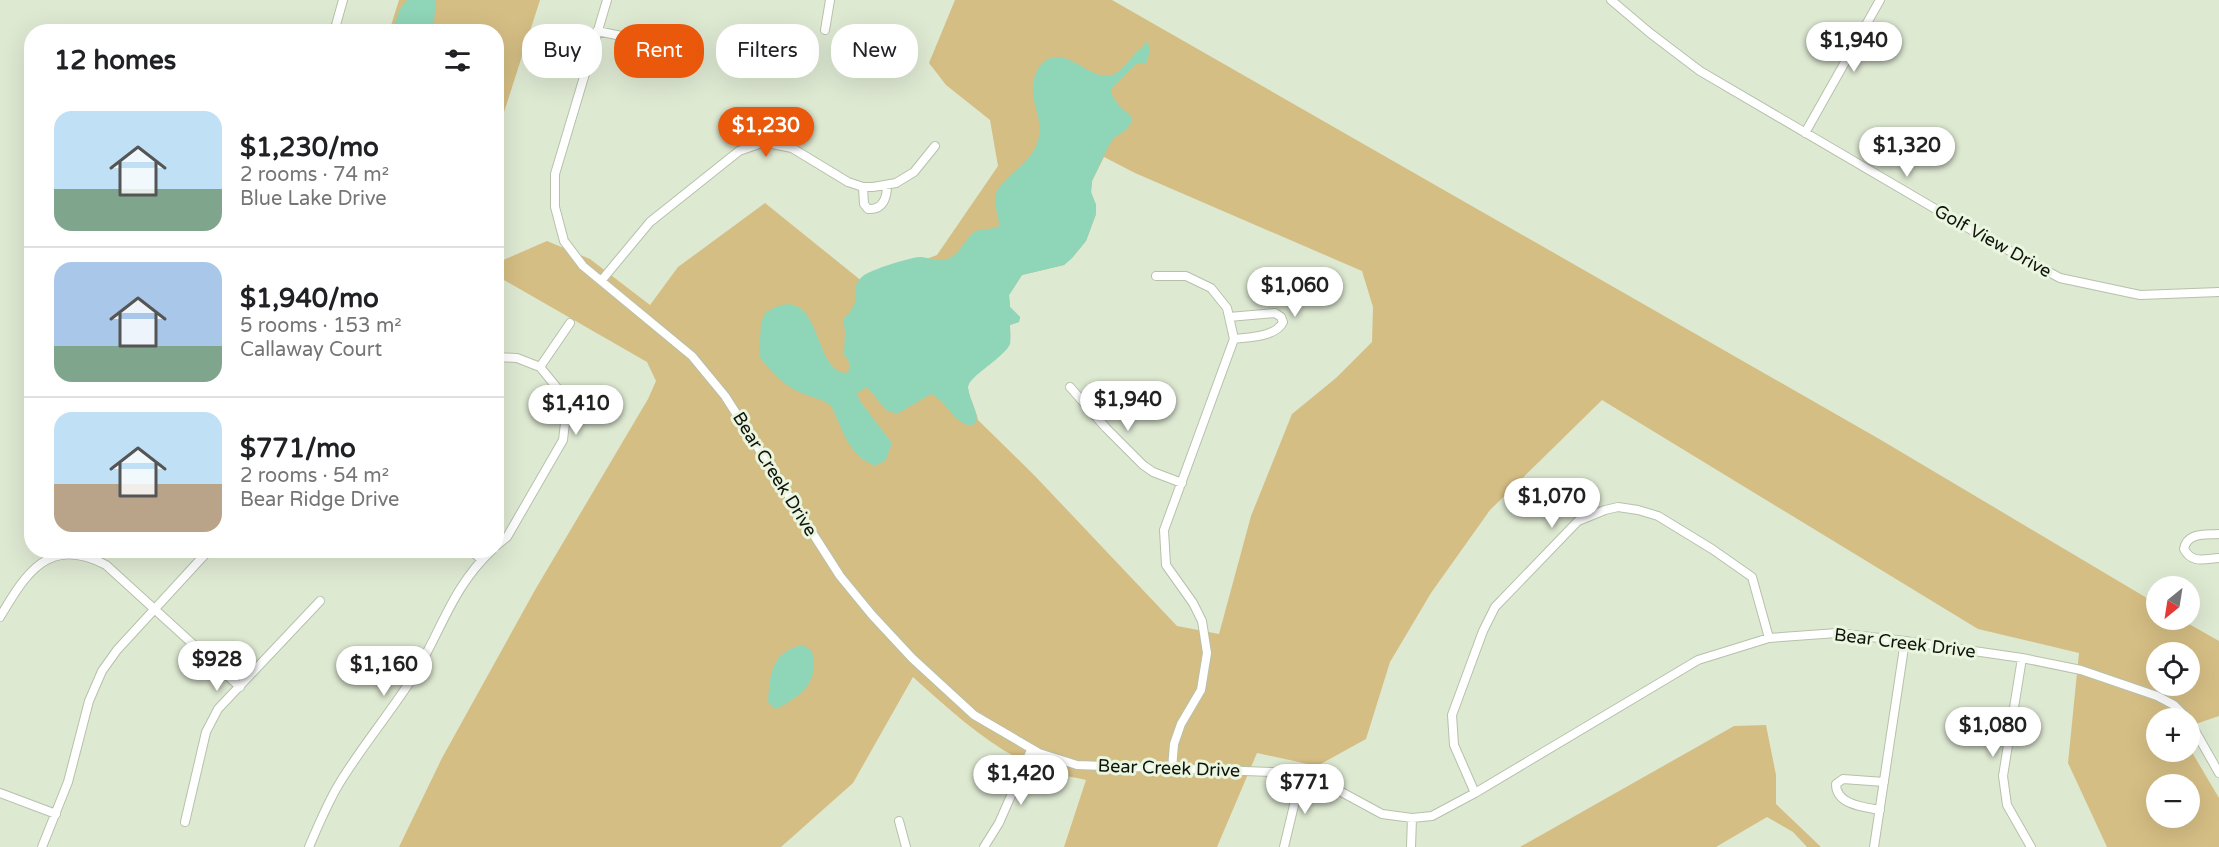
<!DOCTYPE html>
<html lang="en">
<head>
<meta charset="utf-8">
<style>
	body { margin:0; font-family:"Varela Round",sans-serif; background:#f2f2f2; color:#202124; height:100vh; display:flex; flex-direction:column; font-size:22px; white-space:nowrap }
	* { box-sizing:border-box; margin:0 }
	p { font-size:20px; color:#757577 }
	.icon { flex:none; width:33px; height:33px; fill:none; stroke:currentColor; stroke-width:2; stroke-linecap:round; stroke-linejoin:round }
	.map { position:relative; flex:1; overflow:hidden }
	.side { position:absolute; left:24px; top:24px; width:480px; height:534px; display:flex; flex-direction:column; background:#fff; border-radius:24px; box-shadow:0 6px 24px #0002 }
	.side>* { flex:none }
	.top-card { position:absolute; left:522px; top:24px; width:570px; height:54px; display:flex; gap:12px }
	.needle { width:39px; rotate:210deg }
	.buttons { position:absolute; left:2146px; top:576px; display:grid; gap:12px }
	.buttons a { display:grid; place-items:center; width:54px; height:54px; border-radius:50%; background:#fff; box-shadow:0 6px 24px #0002; font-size:30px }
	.price { position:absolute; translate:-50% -51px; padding:0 14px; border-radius:21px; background:#fff; color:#222; font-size:20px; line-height:39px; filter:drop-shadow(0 2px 3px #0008) }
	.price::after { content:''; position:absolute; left:50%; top:36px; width:18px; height:14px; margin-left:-9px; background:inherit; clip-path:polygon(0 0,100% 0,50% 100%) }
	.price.current { background:#ea580c; color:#fff }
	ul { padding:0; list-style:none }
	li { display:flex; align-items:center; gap:18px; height:150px; padding:0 30px }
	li+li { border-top:2px solid #e0e0e0 }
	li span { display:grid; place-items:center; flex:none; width:168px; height:120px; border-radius:18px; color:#555 }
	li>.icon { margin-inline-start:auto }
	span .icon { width:72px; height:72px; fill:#fffc; stroke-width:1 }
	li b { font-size:26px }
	h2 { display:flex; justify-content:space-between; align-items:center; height:72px; padding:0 30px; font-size:26px }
	.pill { padding:0 21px; border-radius:24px; background:#fff; box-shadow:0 6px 24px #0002; font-size:21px; line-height:54px }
	.pill.current { background:#ea580c; color:#fff }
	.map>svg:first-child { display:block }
	.green { fill:#d5be84; fill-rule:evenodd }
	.water { fill:#8fd5b8 }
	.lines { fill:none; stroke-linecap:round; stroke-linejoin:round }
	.minor-casing { stroke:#b6c1ab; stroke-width:10 }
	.minor { stroke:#fff; stroke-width:8 }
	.labels { text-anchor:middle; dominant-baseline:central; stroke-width:6; stroke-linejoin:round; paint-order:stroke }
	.street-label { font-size:18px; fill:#10140c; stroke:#ebf6e0 }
</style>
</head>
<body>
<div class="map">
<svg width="2219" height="847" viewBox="0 0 2219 847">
	<rect width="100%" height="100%" fill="#dee9d2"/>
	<path class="green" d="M399 0H540L497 134 496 32H389Z
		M955 0H1112L1881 440 2157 604V620H2182L2219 641V716L2190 726V718H2157V752H2190V749L2219 798V847H2107L2068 763 2079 653 1978 629 1602 400 1490 510 1431 593 1390 662 1366 739 1317 766 1257 753 1217 847H1064L1086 780C1069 776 1051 774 1036 767 989 747 951 711 913 677L853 783 781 847H399L442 758 535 590 648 399 656 381 647 362 497 276V259L501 261 547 241 590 259 650 305 678 267 765 203 863 282 937 255 998 166 990 120 946 85 929 63ZM1104 157 1135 173 1362 271 1373 307 1372 342 1336 378 1292 414 1251 516 1219 634 1177 626 1035 476 978 420C976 409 969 397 968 388 966 377 1004 358 1009 344 1011 339 1010 330 1010 325L1019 322 1020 317 1010 307 1009 295 1022 275 1064 265 1072 258 1086 241 1096 214V205L1091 192 1092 181ZM2157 652H2190V686H2157ZM2157 784H2190V818H2157Z
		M1766 725 1776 775V804L1821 847H1807L1793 832 1767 817 1716 847H1520L1734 726Z"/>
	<path class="water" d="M407 0H436L434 22 437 31H392L400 9Z
		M1147 42C1151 48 1149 57 1146 63H1137L1111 89C1111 100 1124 110 1132 117L1131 123 1126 130 1114 138 1108 147 1092 181 1091 192 1096 205V214L1086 241 1072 258 1064 265 1022 275 1009 295 1010 307 1020 317 1019 322 1010 325C1010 330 1011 339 1010 344 1004 358 967 377 968 388 969 397 976 409 977 420L972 426C952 423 947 401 931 394L897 414 886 410 867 387 857 393 860 401 892 443 886 460 875 466C847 454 844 431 831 406 822 398 809 397 799 392 783 385 769 370 759 356L761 323 765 313C770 310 776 306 782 305 821 296 815 372 846 373L849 370 850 364 844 354 845 331 843 320C846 316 852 310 854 305 858 294 851 286 863 276 870 270 911 257 920 257 927 257 935 261 943 260 958 258 963 242 973 233 980 227 991 231 999 226 999 215 993 205 996 194 1001 176 1035 164 1039 136 1043 111 1024 96 1038 69 1040 65 1046 59 1051 58 1073 51 1096 86 1116 73 1127 66 1132 54 1143 47L1144 43Z
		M803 645 812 651C816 671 813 685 796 697 788 702 784 706 775 709L768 702C770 675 771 651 803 645Z"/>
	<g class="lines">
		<g class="minor-casing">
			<path id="minor" d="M607 0 555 174V207L564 241 583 266 692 356 725 396 840 576 872 615 912 658 974 715 1039 753 1077 765 1273 772 1301 776 1334 788 1382 814 1412 818 1432 816 1475 793 1698 660 1769 638 1837 633 1905 641 2022 658 2081 670 2157 696 2174 705 2187 718
				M1611 0 1650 33 1700 71 1980 235 2060 278 2140 295 2219 292
				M825 30 830 0
				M597 31 646 41 662 47
				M331 32 336 25 343 0
				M1805 133 1880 0
				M863 187 864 204 868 209C883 210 887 198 887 185
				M1156 276H1186L1211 288 1227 308 1234 339 1164 530 1166 565 1193 603 1202 621 1207 653 1201 690 1181 724 1174 744 1172 769
				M601 281 650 222 739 151 759 144H772L792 148 848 182 863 187H873L896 183 914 172 935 146
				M1229 317 1275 313 1281 317 1283 322C1276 337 1249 337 1234 339
				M496 357 517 358 540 367 558 389 566 415 563 440 507 537 496 546
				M540 367 570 323
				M1070 387 1106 428 1143 465 1153 472 1182 483
				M2219 534C2205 535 2187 532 2184 549 2192 564 2204 559 2219 558
				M470 550 482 560
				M0 617C26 573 49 535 106 565L240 687
				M2022 658 2003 776 2007 805 2031 847
				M2190 722 2219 773
				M0 793 56 814
				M1475 793 1454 745 1452 715 1483 631 1495 607 1578 521 1605 510 1618 507 1638 510 1658 516 1712 549 1752 577 1769 638
				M1880 810C1864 807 1836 805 1836 784L1843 779 1884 782
				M899 821 906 847
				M185 822 206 732 218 709 320 601
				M42 847 68 782 89 701 102 671 117 650 209 550
				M309 847C318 826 327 804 339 784 362 746 391 712 415 674 441 631 453 586 492 550
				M984 847 999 823 1031 750
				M1284 847 1301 776
				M1411 847 1412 818
				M1874 847 1905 641"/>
		</g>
		<use href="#minor" class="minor"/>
	</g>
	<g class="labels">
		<g class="street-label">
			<text transform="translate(1993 241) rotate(29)">Golf View Drive</text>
			<text transform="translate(775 474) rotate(58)">Bear Creek Drive</text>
			<text transform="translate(1905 643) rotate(7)">Bear Creek Drive</text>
			<text transform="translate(1169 768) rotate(2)">Bear Creek Drive</text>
		</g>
	</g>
</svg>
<div class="buttons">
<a><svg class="needle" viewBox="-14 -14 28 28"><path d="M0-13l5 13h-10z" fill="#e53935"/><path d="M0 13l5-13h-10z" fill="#757577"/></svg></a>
<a><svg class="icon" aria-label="locate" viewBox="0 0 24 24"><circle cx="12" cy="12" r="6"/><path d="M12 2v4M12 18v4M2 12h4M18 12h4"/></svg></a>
<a>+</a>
<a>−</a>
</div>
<b class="price" style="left:1854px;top:73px">$1,940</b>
<b class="price current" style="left:766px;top:158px">$1,230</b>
<b class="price" style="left:1907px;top:178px">$1,320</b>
<b class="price" style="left:1295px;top:318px">$1,060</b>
<b class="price" style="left:1128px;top:432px">$1,940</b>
<b class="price" style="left:576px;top:436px">$1,410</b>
<b class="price" style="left:1552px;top:529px">$1,070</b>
<b class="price" style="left:217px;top:692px">$928</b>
<b class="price" style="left:384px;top:697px">$1,160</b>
<b class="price" style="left:1993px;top:758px">$1,080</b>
<b class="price" style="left:1021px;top:806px">$1,420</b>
<b class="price" style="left:1305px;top:815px">$771</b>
<div class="top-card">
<a class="pill">Buy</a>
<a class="pill current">Rent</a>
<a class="pill">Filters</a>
<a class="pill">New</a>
</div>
<section class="side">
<h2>12 homes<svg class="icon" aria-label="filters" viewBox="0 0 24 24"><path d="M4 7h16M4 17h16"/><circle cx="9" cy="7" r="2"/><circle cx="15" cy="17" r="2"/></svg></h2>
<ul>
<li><span style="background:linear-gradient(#bfe0f5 65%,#7fa58c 0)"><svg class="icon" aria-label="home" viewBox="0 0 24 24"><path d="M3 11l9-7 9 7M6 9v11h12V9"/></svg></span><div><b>$1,230/mo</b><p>2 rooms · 74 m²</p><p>Blue Lake Drive</p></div></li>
<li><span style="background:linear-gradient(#a9c7e8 70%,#7fa58c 0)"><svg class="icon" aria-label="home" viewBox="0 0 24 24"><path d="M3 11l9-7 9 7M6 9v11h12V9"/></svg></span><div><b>$1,940/mo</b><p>5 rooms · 153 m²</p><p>Callaway Court</p></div></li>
<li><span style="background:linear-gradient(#bfe0f5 60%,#b9a48a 0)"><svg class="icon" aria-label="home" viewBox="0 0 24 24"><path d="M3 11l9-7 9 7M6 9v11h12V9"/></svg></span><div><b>$771/mo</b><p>2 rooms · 54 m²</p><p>Bear Ridge Drive</p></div></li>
</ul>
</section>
</div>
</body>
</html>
